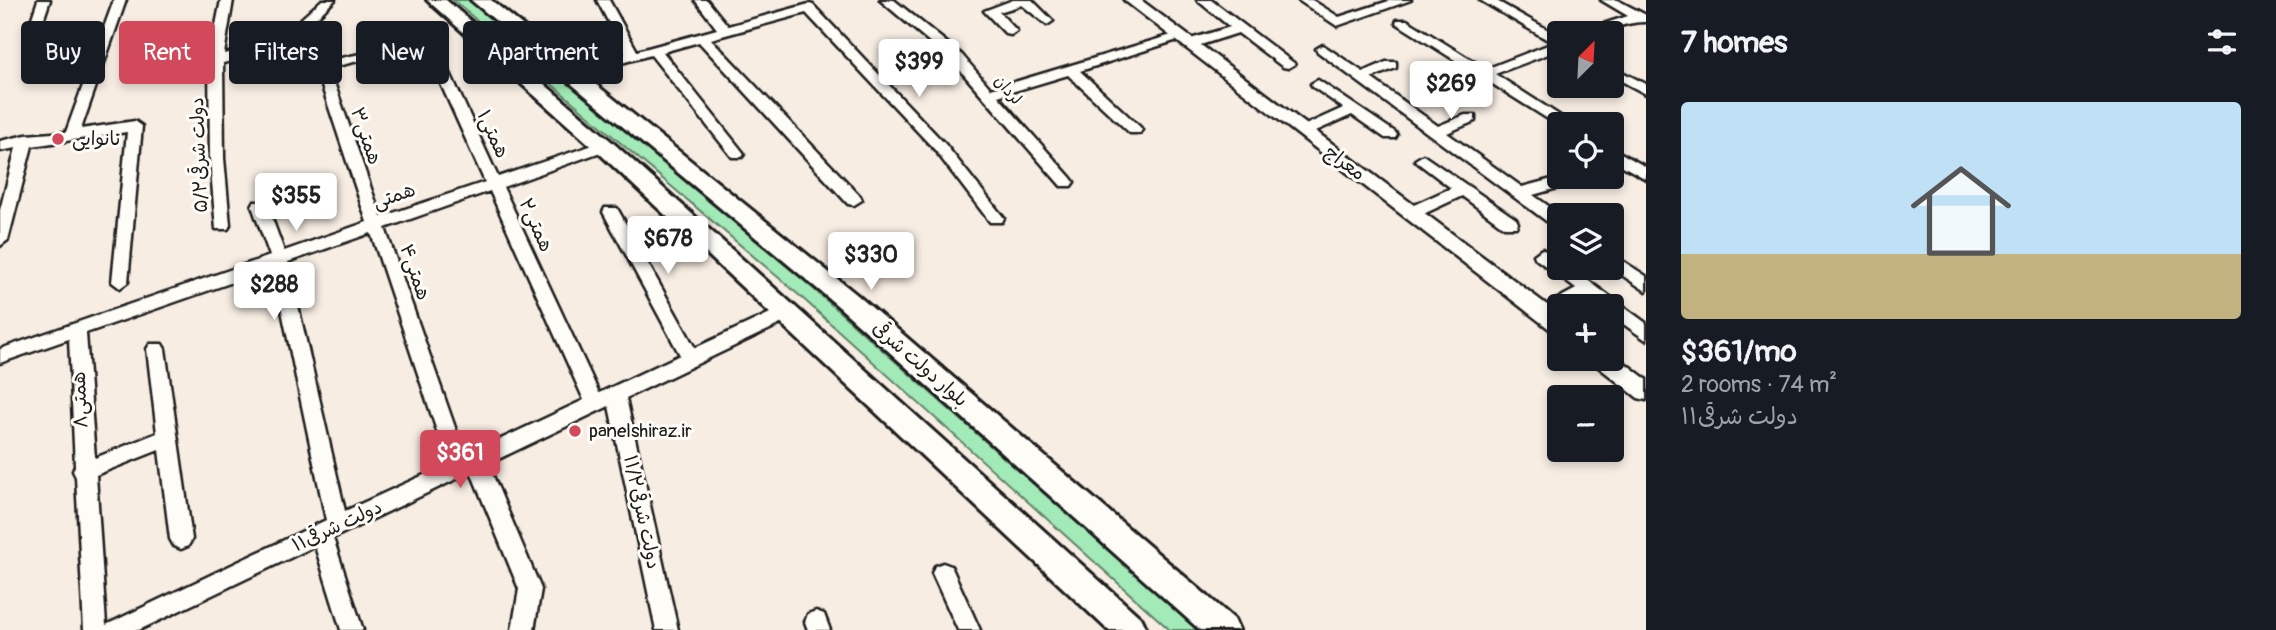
<!DOCTYPE html>
<html lang="en">
<head>
<meta charset="utf-8">
<style>
	body { margin:0; font-family:Pangolin,"Playpen Sans Arabic",sans-serif; background:#20242c; color:#f1f3f6; height:100vh; display:flex; flex-direction:column; font-size:26px; white-space:nowrap }
	* { box-sizing:border-box; margin:0 }
	p { font-size:23px; color:#9ea1a6 }
	.icon { flex:none; width:38px; height:38px; fill:none; stroke:currentColor; stroke-width:2; stroke-linecap:round; stroke-linejoin:round }
	.map { position:relative; flex:1; overflow:hidden }
	.details { display:flex; flex-direction:column; background:#171b24; width:630px }
	.details>* { flex:none }
	.banner { position:absolute; left:21px; top:21px; width:665px; height:63px; display:flex; gap:14px }
	.needle { width:46px; rotate:24deg }
	.buttons { position:absolute; left:1547px; top:21px; display:grid; gap:14px }
	.buttons a { display:grid; place-items:center; width:77px; height:77px; border-radius:7px; background:#171b24; box-shadow:0 4px 10px #0003; font-size:35px }
	.price { position:absolute; translate:-50% -60px; padding:0 16px; border-radius:7px; background:#fff; color:#222; font-size:23px; line-height:46px; filter:drop-shadow(0 2px 4px #0008) }
	.price::after { content:''; position:absolute; left:50%; top:42px; width:21px; height:16px; margin-left:-10px; background:inherit; clip-path:polygon(0 0,100% 0,50% 100%) }
	.price.current { background:#d1495b; color:#fff }
	ul { padding:0; list-style:none }
	li { display:grid; align-content:center; gap:14px; height:371px; padding:0 35px }
	li span { display:grid; place-items:center; height:217px; border-radius:7px; color:#555 }
	li>.icon { margin-inline-start:auto }
	span .icon { width:126px; height:126px; fill:#fffc; stroke-width:1 }
	li b { font-size:30px }
	h2 { display:flex; justify-content:space-between; align-items:center; height:84px; padding:0 35px; font-size:30px }
	.chip { padding:0 24px; border-radius:7px; background:#171b24; box-shadow:0 4px 10px #0003; font-size:24px; line-height:63px }
	.chip.current { background:#d1495b; color:#fff }
	main { display:flex; flex:1; min-height:0 }
	.map>svg:first-child { display:block }
	.green { fill:#a2eab7; stroke:#5f836a; stroke-width:2 }
	.lines { fill:none; stroke-linecap:round; stroke-linejoin:round }
	.minor-casing { stroke:#1c1c1c; stroke-width:5 }
	.tertiary-casing { stroke:#1c1c1c; stroke-width:5 }
	.secondary-casing { stroke:#1c1c1c; stroke-width:6 }
	.minor { fill:#fdfcf7; fill-rule:evenodd }
	.tertiary { fill:#fdfcf7; fill-rule:evenodd }
	.secondary { fill:#fdfcf7; fill-rule:evenodd }
	.poi-dot { fill:#d1495b; stroke:#fdfcf7; stroke-width:2.5 }
	.labels { text-anchor:middle; dominant-baseline:central; stroke-width:6; stroke-linejoin:round; paint-order:stroke }
	.far-street-label { font-size:16px; fill:#1c1c1c; stroke:#fdfcf7 }
	.street-label { font-size:19px; fill:#1c1c1c; stroke:#fdfcf7 }
	.poi-label { font-size:19px; fill:#1c1c1c; stroke:#fdfcf7; text-anchor:start }
</style>
</head>
<body>
<main>
<div class="map">
<svg width="1646" height="630" viewBox="0 0 1646 630">
	<rect width="100%" height="100%" fill="#f7ede3"/>
	<filter id="ink" filterUnits="userSpaceOnUse"><feTurbulence type="fractalNoise" baseFrequency=".0143" numOctaves="2"/><feDisplacementMap in="SourceGraphic" scale="14" xChannelSelector="R" yChannelSelector="G"/><feConvolveMatrix kernelMatrix="1 2 1 2 8 2 1 2 1" color-interpolation-filters="sRGB"/></filter>
	<g filter="url(#ink)">
		<path class="green" d="M453 0H469L808 284 1198 630H1170L800 296Z"/>
		<g class="lines">
			<g class="minor-casing">
				<path id="minor" d="M38 0H50L44 18 38 22 32 18Z
					M114 0H126L81 129 135 121 142 126 128 282 120 288 112 282 127 132 32 146 8 240 0 246V210L16 148 0 151V141L26 135 66 132Z
					M221 0H233L224 54 305 37 300 20 322 0H335L313 21 327 61 379 50V56L329 68 381 217 485 182 431 62 433 59 438 58 445 62 498 177 599 143H609L611 146 609 149 503 187 599 393 680 355 603 212 605 208H617L695 348 781 308H793L796 313 793 318 626 398 678 630H656L609 406 488 464 541 589 534 630H512L519 589 471 472 333 538 363 630H341L315 546 139 630H84L76 477 73 471 75 466 69 339 0 363V349L270 256 252 206 254 202H266L284 251 367 222 308 44 223 63 224 158 230 225 228 229H216L210 158 209 60ZM490 191 584 400 465 456 385 228ZM371 233 448 464 345 511 288 262ZM273 268 326 520 106 625 96 475 159 450 170 539 174 546 181 549 188 546 192 539 165 349 162 344H150L147 349 157 433 95 458 86 333Z
					M597 0H609L637 51 717 29 695 0H707L728 26 809 4 813 5 945 144 1004 218 1002 222H990L935 150 806 13 711 39 860 196 862 200 854 205 848 204 699 42 663 52 742 151 744 154 742 157H732L651 55 569 77 564 76V70L625 54Z
					M880 0H894L962 55 991 89 1175 34 1180 33 1187 37 1080 71 1140 127 1142 130 1140 133H1130L1068 75 998 96 1071 178 1074 182 1071 186H1061L952 61Z
					M1013 0H1032L1053 21 1047 25 1022 5 999 12 1017 31 1011 35 1006 34 984 11Z
					M1197 0H1211L1295 64 1288 68 1283 67 1238 33 1194 47H1184V41L1230 27Z
					M1298 0H1312L1339 17 1392 0H1411L1337 26Z
					M1480 0H1495L1559 36V50L1495 74 1573 124 1559 126 1396 23 1397 20H1407L1486 69 1553 43Z
					M1601 0H1617L1646 15V22C1625 21 1607 33 1584 33L1585 30 1628 16Z
					M1323 45 1363 72 1386 62H1396V68L1371 78 1438 126 1465 115H1475V121L1447 133 1522 187 1556 178 1561 179 1564 183 1561 187 1533 195 1561 215 1559 228 1553 226 1318 52 1316 49Z
					M1612 67 1646 84V94L1612 76Z
					M1318 80 1395 132 1397 135 1395 138H1385L1352 115 1309 134H1299L1297 131 1299 128 1343 108 1313 87 1311 84Z
					M1612 148 1646 167V179L1612 160Z
					M1423 155 1516 219 1518 223 1516 227H1504L1462 196 1417 217H1405L1403 213 1405 209 1451 188 1418 163 1415 160Z
					M1542 249 1559 259V268H1571L1646 323V340L1612 316V306H1598L1588 298 1574 306H1559V314L1545 321 1539 319 1536 314 1539 309 1576 289 1536 259 1534 255Z
					M1612 254 1646 276V291L1611 268Z
					M943 563 951 566 980 630H958L932 573 935 566Z
					M816 611 824 614 830 630H808L805 622 808 614Z"/>
			</g>
			<g class="tertiary-casing">
				<path id="tertiary" d="M1124 0H1141L1559 314V333L1552 331Z
					M1612 353 1646 379V400L1638 398 1596 365 1593 359H1612Z"/>
			</g>
			<g class="secondary-casing">
				<path id="secondary" d="M427 0H446L611 141 1142 619 1147 630H1108L597 151Z
					M471 0H491L856 294 1234 619 1239 630H1200L838 306Z"/>
			</g>
			<use href="#minor" class="minor"/>
			<use href="#tertiary" class="tertiary"/>
			<use href="#secondary" class="secondary"/>
		</g>
	</g>
	<g class="poi-dot">
		<circle cx="58" cy="139" r="7"/>
		<circle cx="575" cy="431" r="7"/>
	</g>
	<g class="labels">
		<g class="far-street-label">
			<text transform="translate(1008 90) rotate(49)">لردان</text>
		</g>
		<g class="street-label">
			<text transform="translate(493 134) rotate(65)">۱همتی</text>
			<text transform="translate(366 136) rotate(71)">۳همتی</text>
			<text transform="translate(199 155) rotate(-92)">۵/۲دولت شرقی</text>
			<text transform="translate(1345 163) rotate(37)">معراج</text>
			<text transform="translate(394 196) rotate(-19)">همتی</text>
			<text transform="translate(536 225) rotate(66)">۲همتی</text>
			<text transform="translate(415 272) rotate(71)">۴همتی</text>
			<text transform="translate(920 364) rotate(41)">بلوار دولت شرقی</text>
			<text transform="translate(80 400) rotate(-93)">همتی۸</text>
			<text transform="translate(642 512) rotate(78)">۱۱/۲دولت شرقی</text>
			<text transform="translate(337 526) rotate(-25)">۱۱دولت شرقی</text>
		</g>
		<g class="poi-label">
			<text x="72" y="139">نانوایی</text>
			<text x="589" y="431">panelshiraz.ir</text>
		</g>
	</g>
</svg>
<div class="buttons">
<a><svg class="needle" viewBox="-14 -14 28 28"><path d="M0-13l5 13h-10z" fill="#e53935"/><path d="M0 13l5-13h-10z" fill="#9ea1a6"/></svg></a>
<a><svg class="icon" aria-label="locate" viewBox="0 0 24 24"><circle cx="12" cy="12" r="6"/><path d="M12 2v4M12 18v4M2 12h4M18 12h4"/></svg></a>
<a><svg class="icon" aria-label="layers" viewBox="0 0 24 24"><path d="M12 4l9 5-9 5-9-5zM3 14l9 5 9-5"/></svg></a>
<a>+</a>
<a>−</a>
</div>
<b class="price" style="left:919px;top:99px">$399</b>
<b class="price" style="left:1451px;top:121px">$269</b>
<b class="price" style="left:296px;top:233px">$355</b>
<b class="price" style="left:668px;top:276px">$678</b>
<b class="price" style="left:871px;top:292px">$330</b>
<b class="price" style="left:274px;top:322px">$288</b>
<b class="price current" style="left:460px;top:490px">$361</b>
<div class="banner">
<a class="chip">Buy</a>
<a class="chip current">Rent</a>
<a class="chip">Filters</a>
<a class="chip">New</a>
<a class="chip">Apartment</a>
</div>
</div>
<section class="details">
<h2>7 homes<svg class="icon" aria-label="filters" viewBox="0 0 24 24"><path d="M4 7h16M4 17h16"/><circle cx="9" cy="7" r="2"/><circle cx="15" cy="17" r="2"/></svg></h2>
<ul>
<li><span style="background:linear-gradient(#bfe0f5 70%,#c2b280 0)"><svg class="icon" aria-label="home" viewBox="0 0 24 24"><path d="M3 11l9-7 9 7M6 9v11h12V9"/></svg></span><div><b>$361/mo</b><p>2 rooms · 74 m²</p><p>۱۱دولت شرقی</p></div></li>
</ul>
</section>
</main>
</body>
</html>
